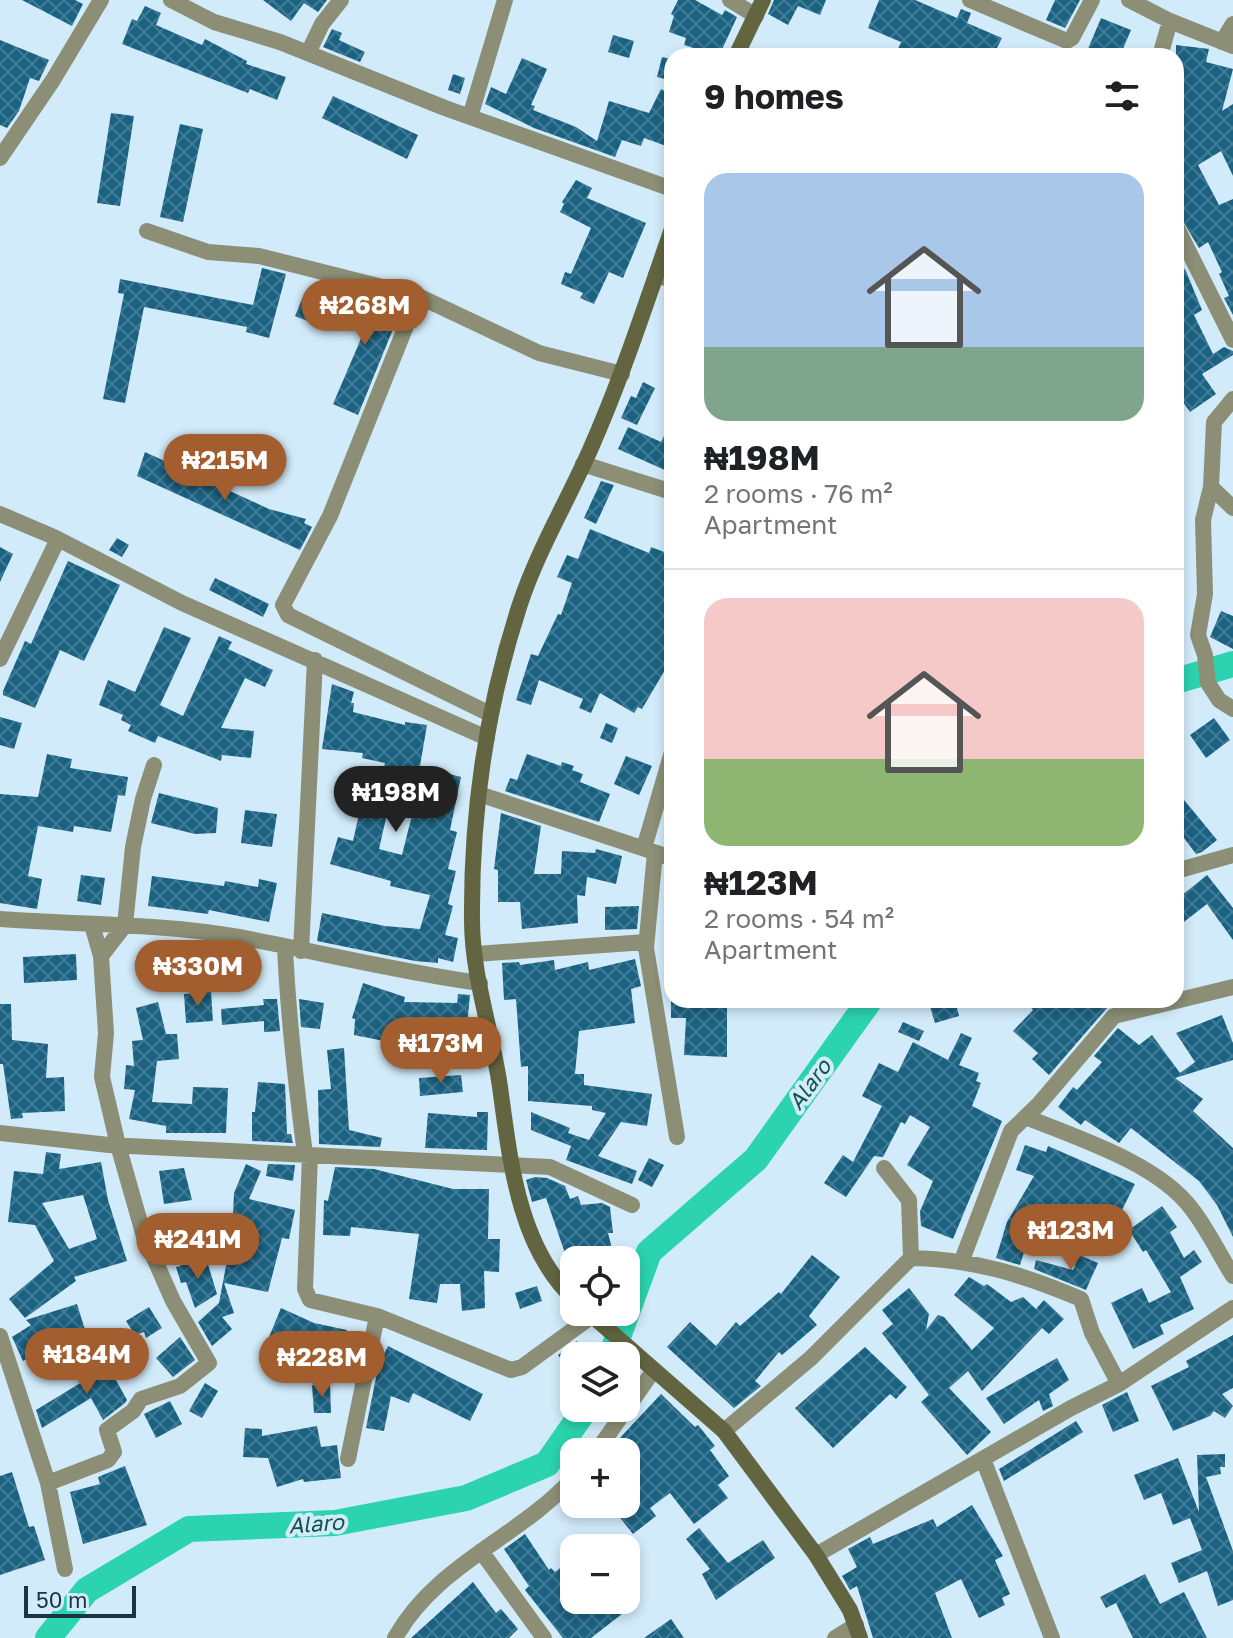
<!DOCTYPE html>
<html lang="en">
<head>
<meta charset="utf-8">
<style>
	body { margin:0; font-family:"Golos Text",sans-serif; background:#f6f6f6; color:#202124; height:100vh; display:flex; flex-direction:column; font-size:30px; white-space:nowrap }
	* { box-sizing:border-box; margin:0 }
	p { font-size:26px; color:#757577 }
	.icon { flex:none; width:44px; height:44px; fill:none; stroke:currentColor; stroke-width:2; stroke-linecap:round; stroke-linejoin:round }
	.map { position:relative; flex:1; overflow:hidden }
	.side { position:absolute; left:664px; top:48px; width:520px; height:960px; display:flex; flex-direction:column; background:#fff; border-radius:24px; box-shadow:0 4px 12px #0003 }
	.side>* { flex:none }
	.fabs { position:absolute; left:560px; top:1246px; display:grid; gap:16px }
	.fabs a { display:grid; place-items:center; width:80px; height:80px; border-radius:16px; background:#fff; box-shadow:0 4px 12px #0003; font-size:40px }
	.scale { position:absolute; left:24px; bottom:20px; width:112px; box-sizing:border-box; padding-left:8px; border:4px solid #193442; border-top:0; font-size:22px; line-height:28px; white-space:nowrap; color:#193442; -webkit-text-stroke:6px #d2ebfa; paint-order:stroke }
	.price { position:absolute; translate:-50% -68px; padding:0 18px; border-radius:28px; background:#a35e30; color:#fff; font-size:26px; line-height:52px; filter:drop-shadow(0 2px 4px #0008) }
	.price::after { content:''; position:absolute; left:50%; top:48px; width:24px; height:18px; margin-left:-12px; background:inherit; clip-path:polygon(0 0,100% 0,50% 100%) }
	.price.selected { background:#222; color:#fff }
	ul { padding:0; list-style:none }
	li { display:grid; align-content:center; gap:16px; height:424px; padding:0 40px }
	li+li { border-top:2px solid #e0e0e0 }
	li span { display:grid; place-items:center; height:248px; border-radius:24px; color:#555 }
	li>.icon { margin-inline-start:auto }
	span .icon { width:144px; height:144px; fill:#fffc; stroke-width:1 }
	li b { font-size:34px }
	h2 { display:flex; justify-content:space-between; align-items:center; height:96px; padding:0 40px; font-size:34px }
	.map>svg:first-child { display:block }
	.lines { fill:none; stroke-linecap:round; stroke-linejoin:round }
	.river { stroke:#2bd4ae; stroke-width:26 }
	.building { fill:url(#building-cross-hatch); fill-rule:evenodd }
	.street { stroke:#8c8f75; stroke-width:16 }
	.secondary { stroke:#62653f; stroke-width:16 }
	.labels { text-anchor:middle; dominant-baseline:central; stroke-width:8; stroke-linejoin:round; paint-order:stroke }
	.water-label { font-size:22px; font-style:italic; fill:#125343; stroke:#d2ebfa }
</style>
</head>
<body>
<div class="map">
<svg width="1233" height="1638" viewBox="0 0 1233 1638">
	<defs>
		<pattern id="building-cross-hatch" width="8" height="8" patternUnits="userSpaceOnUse" patternTransform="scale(2)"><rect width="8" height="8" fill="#1a6282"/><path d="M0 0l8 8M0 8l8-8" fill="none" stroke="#427a93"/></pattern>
	</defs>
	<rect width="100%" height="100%" fill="#d2ebfa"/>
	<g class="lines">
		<path class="river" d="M1176 681 1233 664
			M611 1356 649 1252 756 1159 870 1000
			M48 1638 87 1590 189 1529 335 1523 466 1498 547 1464 586 1408"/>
	</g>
	<path class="building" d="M22 0H75L83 4 72 26Z
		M263 0H327L318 12 304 3 291 21Z
		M678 0H695L722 15 725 10 737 17 719 56 684 45 686 38 669 32 674 16 671 14Z
		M774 0H826L820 15 798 6 788 25 768 14Z
		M879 0H915L957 18 961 9 971 13 967 23 1002 38 993 56H895L901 42 868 28Z
		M1055 0H1080L1065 28 1046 20Z
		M145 6 161 13 156 25 202 45 205 39 247 61 246 64 286 77 277 100 250 89 248 93 122 44 132 19 137 21Z
		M1101 18 1131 30 1120 56H1085Z
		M332 29 342 33 339 40 365 52 360 62 323 47Z
		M613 35 634 41 629 58 608 52Z
		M0 40 49 60 39 81 30 78 19 111 7 128 0 125Z
		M1176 45 1209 49 1206 62 1233 69 1222 111 1233 104V176L1221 151 1198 165 1219 205 1233 199V315L1224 298 1229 296 1219 274 1222 272 1208 242 1199 248 1176 210Z
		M662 57 672 59 669 80 657 77Z
		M522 58 547 69 531 105 535 106 533 110 576 127 597 141 609 101 649 113 661 89 672 95V148L644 138 641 146 622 140 615 157 534 128 485 104 491 87 506 94Z
		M453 74 465 78 460 94 448 90Z
		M333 96 418 135 407 159 322 118Z
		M111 113 134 116 120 206 97 203Z
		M180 124 203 129 183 222 160 217Z
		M576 180 592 188 587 198 646 223 623 278 609 272 594 304 580 298 583 293 561 284 565 272 571 274 591 228 560 212 564 204 562 202Z
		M262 268 286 274 269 338 246 332 247 327 144 307 125 403 103 399 124 294 118 293 120 279 253 305Z
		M1185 269 1202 310 1194 315 1213 354 1224 347 1233 351V355L1202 374 1216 394 1190 412 1176 392V273Z
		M305 292 320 299 310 322 295 316Z
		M344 293 375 306 379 297 402 307 358 415 333 404 366 327 335 314Z
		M643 382 655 388 637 425 621 418 631 396 636 398Z
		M672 421V460L667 471 618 449 628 427 661 442Z
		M145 452 269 509 306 519 304 523 312 527 300 550 137 476Z
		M601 481 614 485 596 524 584 518Z
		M590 529 649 553 651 547 672 555V607L667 620 672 622V658L642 709 638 707 634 713 600 693 591 713 579 708 583 699 539 680 531 705 516 700 531 654 538 656 558 614 561 615 572 583 557 577 567 555 578 559Z
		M117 538 129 545 122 557 109 550Z
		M0 547 13 554 0 582Z
		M68 561 120 585 84 661 60 650 35 708 3 695V691L25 641 31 644Z
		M215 578 269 604 263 617 209 590Z
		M1221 611 1233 616V649L1210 637Z
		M164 627 191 638 160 705 183 716 219 636 232 642 228 649 273 670 265 687 245 678 221 728 254 731 251 758 222 755 221 761 158 736 155 743 128 731 131 725 121 720 123 715 99 705 108 680 135 692Z
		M332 684 354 692 351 703H354L353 712 405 725V722L427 725 420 766 461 777 450 830 457 832 448 869 456 871 448 904 453 906 445 935 458 938 453 962 438 958V963L415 961 317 941 322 913 385 926 420 929 430 895 390 886 391 881 330 864 338 837 353 841 361 805 374 808 385 763 362 758 363 753 322 749ZM389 805 413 811 402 855 379 849Z
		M0 717 22 723 14 749 0 745Z
		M1214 718 1230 740 1206 758 1190 735Z
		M606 723 618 728 612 743 600 738Z
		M47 754 72 759 70 768 128 777 125 796 118 795 111 832 74 826 73 832 38 826 28 876 42 879 37 909 0 903V794L38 797Z
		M527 754 561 766 562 762 574 766 572 770 583 774 580 782 610 794 599 822 505 791 510 778 517 780Z
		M626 756 652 766 639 795 614 784Z
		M1176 790 1217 840 1202 852 1196 854 1184 838 1176 847Z
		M159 793 218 808 216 833 195 834 151 823Z
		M245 810 277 814 272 847 241 843Z
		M501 813 541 826 534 874H561L562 851 595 853 596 849 622 856 616 884 587 877 585 896 577 895 578 923 522 929 520 902H498V870L494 869Z
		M81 875 105 878 101 905 77 901Z
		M1207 875 1233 908V940L1207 904 1176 928V900Z
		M152 876 224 886 225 881 258 887 259 879 277 883 269 922 209 910 208 914 148 906Z
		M639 906 637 929 605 930V907Z
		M76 954 77 980 24 983 23 957Z
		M635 959 641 986 631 989 635 1023 579 1031 575 1074H584V1085L652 1094 647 1126 621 1122 598 1156 637 1171 632 1184 566 1160 571 1146 531 1130V1112L570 1128 568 1133 589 1140 606 1113 592 1110V1106L528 1101V1066L521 1067 516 999 504 1000 502 963 519 962 520 965 554 960 555 970 588 962 589 970Z
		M363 983 405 997 404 1002 457 1003 458 994 470 995 466 1037 454 1036V1032L410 1031 409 1046 354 1035 355 1019 352 1018Z
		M211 992 213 1021 186 1023 184 994Z
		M263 999H277L280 1031 264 1032V1021L222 1025 221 1009 264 1005Z
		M299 999 324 1003 320 1029 301 1027Z
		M671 1000H727V1057L684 1055 686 1018H671Z
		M928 1000H955L959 1016 935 1023Z
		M1025 1000H1098L1107 1008 1049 1075 1032 1059 1038 1053 1013 1031 1033 1010Z
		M158 1002 166 1034H177L179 1059 157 1061 152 1102 192 1104 193 1087 228 1088 226 1133H166V1126L129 1119 135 1090 124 1089 126 1065 134 1066 132 1041 143 1040 136 1008Z
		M0 1004H11L12 1040 48 1044 46 1078 64 1077 65 1111 22 1113 23 1118 11 1119 3 1064H0Z
		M1222 1015 1233 1043V1060L1175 1078 1203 1099 1193 1111 1233 1148V1237L1217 1205 1199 1181 1131 1128 1119 1143 1085 1120 1081 1125 1058 1107 1073 1087 1077 1090 1102 1062 1094 1056 1118 1028 1139 1045 1152 1035 1180 1073 1195 1062 1176 1033Z
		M903 1022 924 1031 919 1041 898 1032Z
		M961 1033 972 1038 959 1065 979 1073 976 1081 981 1083 972 1106 1002 1121 953 1239 921 1226 920 1211 933 1181 907 1165 930 1127 910 1115 905 1124 901 1122 883 1157 874 1156 846 1197 824 1183 843 1155 853 1162 882 1106 862 1096 879 1063 898 1072 913 1042 948 1060Z
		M344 1048 349 1130 382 1138 380 1147 319 1144 318 1090 331 1089 327 1050Z
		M461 1075 463 1092 420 1096 419 1078Z
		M258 1082 285 1084 287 1134H291L293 1143 252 1141V1112H255Z
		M477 1112H488L487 1150 425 1148 428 1113 477 1117Z
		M1025 1145 1046 1152 1048 1146 1135 1184 1121 1212 1110 1219 1089 1209 1072 1241 1034 1220 1020 1265 996 1258 1007 1222 1034 1176 1016 1170Z
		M46 1152 61 1154 59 1169 101 1162 108 1200 127 1261 74 1277 76 1281 25 1318 9 1299 54 1261 35 1225 8 1222 14 1171 43 1174ZM83 1195 97 1239 69 1249 42 1203Z
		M649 1158 664 1165 652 1187 638 1180Z
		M246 1164 261 1171 249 1199 295 1210 289 1239 282 1238 268 1292 224 1283 234 1313 222 1317 232 1329 212 1346 198 1322 219 1303 232 1234 234 1193Z
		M268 1164 295 1165 293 1181 266 1176Z
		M335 1167 374 1169 453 1189H489L488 1239H500L499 1272 484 1271 485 1308 462 1311 460 1284H440L437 1303 409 1299 419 1234 351 1227 350 1236 323 1235 324 1200 328 1201Z
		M184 1168 192 1200 164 1204 159 1171Z
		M535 1177 547 1178 565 1186 570 1199 578 1196 581 1205 602 1203 610 1207 613 1233H608L615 1260H590L589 1256 568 1262 546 1198 532 1202 526 1180Z
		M1162 1206 1177 1227 1170 1232 1184 1258 1194 1250 1202 1262 1180 1277 1194 1309 1160 1325 1164 1334 1133 1349 1111 1303 1142 1288 1149 1303 1171 1292 1146 1250 1143 1252 1129 1230Z
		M812 1255 840 1277 809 1316 817 1325 782 1355 779 1352 755 1381 761 1386 734 1408 667 1347 690 1322 716 1346 736 1322 740 1326 779 1292 781 1294Z
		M1079 1255 1098 1263 1086 1290 1034 1269 1036 1260 1073 1270Z
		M206 1258 217 1294 195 1308 186 1282 181 1283 176 1267Z
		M969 1277 984 1286 987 1284 1011 1302 1023 1297 1036 1309 1044 1300 1064 1319 1049 1334 1042 1328 982 1391 968 1371 949 1388 991 1432 967 1455 921 1402 929 1395 882 1333 893 1324 882 1310 909 1288 929 1314 926 1330 938 1315 944 1317 972 1350 994 1328 954 1295Z
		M537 1286 542 1301 520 1309 515 1293Z
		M77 1304 91 1349 68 1357 62 1336 23 1361 12 1337 31 1325 26 1320Z
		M149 1307 162 1328 146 1338 144 1332 135 1335 126 1321Z
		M281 1308 314 1323 347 1330 341 1353 298 1342 290 1361 264 1349Z
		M1233 1335V1388L1222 1394 1233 1406 1225 1418 1214 1411 1210 1416 1173 1431 1151 1386 1189 1367 1186 1361Z
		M180 1337 195 1360 173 1377 156 1358Z
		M577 1341 585 1352 574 1356 566 1366 558 1355Z
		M388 1346 483 1394 470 1421 413 1393 409 1403 391 1396 384 1431 366 1428 381 1352 384 1354Z
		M865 1347 907 1387 896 1399 890 1394 833 1448 795 1408Z
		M1057 1358 1069 1380 1049 1394 1053 1406 1043 1411 1039 1400 1004 1424 986 1398Z
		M106 1362 127 1400 125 1403 103 1420 91 1398 42 1428 36 1410 82 1382 79 1376Z
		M205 1383 218 1391 202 1418 189 1411Z
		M330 1384 331 1413H314L312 1385Z
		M1127 1392 1139 1421 1113 1432 1102 1405Z
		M661 1394 695 1427 698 1425 715 1446 710 1450 729 1476 718 1485 728 1498 694 1524 670 1493 650 1508 656 1516 633 1534 609 1504H626V1449L617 1441Z
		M170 1401 182 1424 156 1438 144 1414Z
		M1076 1421 1083 1432 1004 1481 999 1469Z
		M317 1426 321 1447 337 1445 341 1478 304 1482 303 1479 277 1487 268 1458 243 1457 245 1428 262 1429V1436Z
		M1225 1454V1467H1220L1221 1474 1206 1477 1233 1551V1600L1218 1606 1207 1571 1179 1583 1171 1563 1202 1550 1190 1518 1173 1525 1161 1493 1144 1500 1134 1475 1178 1458 1199 1512 1197 1455Z
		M125 1466 147 1525 83 1544 70 1492 100 1484 98 1477Z
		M12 1472 29 1527 34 1526 45 1560 0 1575V1476Z
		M972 1505 1003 1556 995 1560 1010 1594 1002 1598 1005 1605 979 1618 961 1579 935 1593 952 1638H873L857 1586 850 1590 842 1576 857 1567 848 1549 870 1537 873 1544 933 1519 937 1527Z
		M699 1528 728 1563 763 1540 775 1558 716 1600 702 1574 710 1569 686 1539Z
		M525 1534 549 1570 551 1568 555 1572 574 1557V1579L566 1585 583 1611 597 1600H626L631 1607 591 1638H563L525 1590 529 1586 504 1549Z
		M1145 1574 1160 1604 1184 1592 1207 1638H1133L1116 1603 1106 1608 1100 1597Z
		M473 1582 496 1613 501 1609 518 1629 509 1638H411Z
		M671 1619 684 1638H644Z"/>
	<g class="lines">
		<path class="street" d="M171 0 214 22 280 42 445 108 672 189
			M730 0 756 16
			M970 0 1067 41
			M1129 0 1170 21 1233 46
			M1067 41 1072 38 1092 0
			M1222 42 1233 24
			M308 53 322 24 341 0
			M1160 56 1170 21
			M470 117 505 0
			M0 158 53 80 101 0
			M1176 226 1233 340
			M147 231 208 252 259 256 418 296 539 353 622 374
			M656 275 672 280
			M418 296 330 516 283 605 288 615 490 714
			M1233 399 1214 422 1211 487 1233 508
			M583 464 672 492
			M1211 487 1203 520 1205 594 1198 635 1205 655 1208 683 1219 700 1233 709
			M0 514 54 537 182 603 487 738
			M0 659 58 539
			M479 794 672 858
			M644 848 672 752
			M655 853 646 948 677 1137
			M1176 871 1233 855
			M0 919C79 925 160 923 239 937 319 952 399 972 480 983
			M285 947C288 1017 296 1085 305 1154
			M301 951 315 660
			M476 954 646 942
			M101 956 125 925 133 847 143 799 154 765
			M1026 1117C1077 1138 1157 1163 1191 1208 1207 1228 1219 1254 1233 1276
			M0 1133 109 1145 550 1167 632 1205
			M310 1155 305 1289 310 1300 377 1316 511 1370 522 1367 592 1316
			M884 1168 909 1200 911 1258
			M962 1260 1011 1131 1039 1104 1114 1016 1233 987
			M0 1336 48 1483 65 1569
			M724 1431 811 1358 911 1258C974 1259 1024 1275 1081 1299L1092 1333 1119 1384
			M596 1452 654 1370
			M348 1459 377 1316
			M983 1459 1052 1638
			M48 1483 108 1460 114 1452 107 1430 133 1411 141 1399 180 1386 209 1363 173 1301 143 1233 118 1145 102 1077 106 1033 101 956 92 925
			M481 1551 544 1638
			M816 1555 1071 1408 1119 1384 1233 1308
			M395 1638C436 1564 519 1538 574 1477
			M835 1638 856 1625"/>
		<path class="secondary" d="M736 56 763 0
			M574 1299C518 1247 510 1159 500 1087 492 1031 472 976 472 920 471 813 487 705 520 604 538 550 567 502 590 450 622 378 646 303 672 229
			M588 1312 724 1431 816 1555 850 1610 860 1638"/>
	</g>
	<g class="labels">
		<g class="water-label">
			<text transform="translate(809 1084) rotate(-54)">Alaro</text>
			<text transform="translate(316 1523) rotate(-4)">Alaro</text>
		</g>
	</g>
</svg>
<div class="fabs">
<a><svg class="icon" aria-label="locate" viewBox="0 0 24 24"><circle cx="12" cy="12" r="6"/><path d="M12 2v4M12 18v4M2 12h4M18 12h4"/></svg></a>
<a><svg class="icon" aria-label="layers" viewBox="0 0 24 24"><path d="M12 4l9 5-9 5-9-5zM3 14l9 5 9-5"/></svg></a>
<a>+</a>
<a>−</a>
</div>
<div class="scale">50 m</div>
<b class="price" style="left:365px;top:347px">₦268M</b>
<b class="price" style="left:225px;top:502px">₦215M</b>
<b class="price selected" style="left:396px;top:834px">₦198M</b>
<b class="price" style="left:198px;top:1008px">₦330M</b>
<b class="price" style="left:441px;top:1085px">₦173M</b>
<b class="price" style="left:1071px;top:1272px">₦123M</b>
<b class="price" style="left:198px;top:1281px">₦241M</b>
<b class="price" style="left:87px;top:1396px">₦184M</b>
<b class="price" style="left:322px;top:1399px">₦228M</b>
<section class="side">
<h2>9 homes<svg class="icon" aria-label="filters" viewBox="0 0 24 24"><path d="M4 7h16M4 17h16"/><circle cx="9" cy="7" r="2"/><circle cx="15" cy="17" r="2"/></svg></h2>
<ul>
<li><span style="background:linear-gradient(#a9c7e8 70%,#7fa58c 0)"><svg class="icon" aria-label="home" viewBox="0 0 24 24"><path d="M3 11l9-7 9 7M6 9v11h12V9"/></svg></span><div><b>₦198M</b><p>2 rooms · 76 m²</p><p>Apartment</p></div></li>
<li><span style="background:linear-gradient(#f6c9c9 65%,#8fb573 0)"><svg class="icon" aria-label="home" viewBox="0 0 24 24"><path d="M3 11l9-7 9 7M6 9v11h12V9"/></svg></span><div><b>₦123M</b><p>2 rooms · 54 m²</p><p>Apartment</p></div></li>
</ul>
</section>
</div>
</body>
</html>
